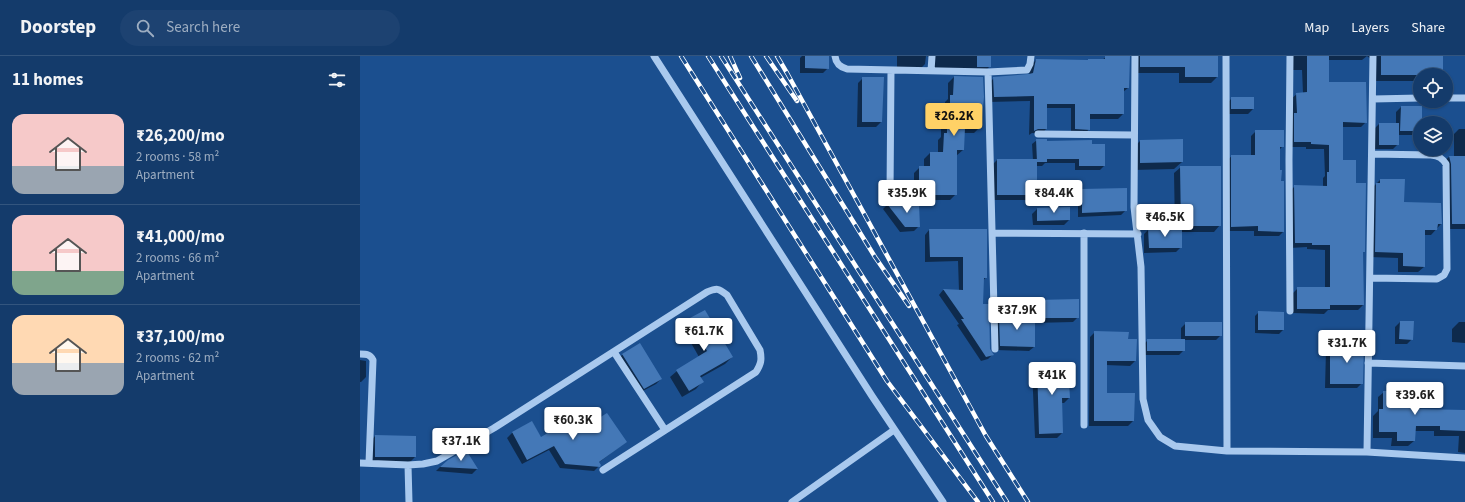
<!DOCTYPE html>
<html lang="en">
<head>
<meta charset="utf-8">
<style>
	body { margin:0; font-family:"Source Sans 3",sans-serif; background:#1d4271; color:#f1f3f6; height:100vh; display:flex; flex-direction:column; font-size:15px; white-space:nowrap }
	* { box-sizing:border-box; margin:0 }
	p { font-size:13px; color:#9dadc1 }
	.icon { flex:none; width:22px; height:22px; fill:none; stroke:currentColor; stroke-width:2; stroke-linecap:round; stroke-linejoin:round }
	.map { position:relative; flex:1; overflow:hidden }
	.sheet { display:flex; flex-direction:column; background:#143b6b; width:360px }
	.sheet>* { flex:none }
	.controls { position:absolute; left:1053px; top:12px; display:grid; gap:8px }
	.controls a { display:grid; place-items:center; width:40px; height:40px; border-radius:50%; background:#143b6b; box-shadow:0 1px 3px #0004,0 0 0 1px #33557e; font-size:20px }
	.price { position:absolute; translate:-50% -34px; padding:0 9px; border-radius:4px; background:#fff; color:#222; font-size:13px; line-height:26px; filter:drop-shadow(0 1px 2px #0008) }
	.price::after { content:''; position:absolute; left:50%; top:24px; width:12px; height:9px; margin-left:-6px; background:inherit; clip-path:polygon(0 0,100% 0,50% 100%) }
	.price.current { background:#ffd166; color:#111 }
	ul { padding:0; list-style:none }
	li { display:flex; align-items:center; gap:12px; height:100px; padding:0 12px }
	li+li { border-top:1px solid #33557e }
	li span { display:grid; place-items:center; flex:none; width:112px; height:80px; border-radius:12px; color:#555 }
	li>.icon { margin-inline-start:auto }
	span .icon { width:48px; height:48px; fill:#fffc; stroke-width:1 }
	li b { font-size:17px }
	h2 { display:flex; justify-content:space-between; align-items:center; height:48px; padding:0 12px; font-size:17px }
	header { display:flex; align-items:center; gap:24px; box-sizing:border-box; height:56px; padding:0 20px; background:#143b6b; border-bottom:1px solid #33557e }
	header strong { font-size:19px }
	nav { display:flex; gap:22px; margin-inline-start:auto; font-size:14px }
	.search { width:280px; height:36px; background:#1d4271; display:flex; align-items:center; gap:10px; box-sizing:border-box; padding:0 14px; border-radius:22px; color:#9dadc1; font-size:15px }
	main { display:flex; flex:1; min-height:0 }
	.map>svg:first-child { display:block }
	.shadow { fill:#0007 }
	.building { fill:#4478b7 }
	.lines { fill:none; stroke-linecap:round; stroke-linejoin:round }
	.minor { stroke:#a9c9ee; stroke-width:7 }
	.rail-casing { stroke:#fff; stroke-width:4.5 }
	.rail { stroke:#1b4f8f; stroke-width:3; stroke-dasharray:9; stroke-linecap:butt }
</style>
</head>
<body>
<header>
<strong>Doorstep</strong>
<div class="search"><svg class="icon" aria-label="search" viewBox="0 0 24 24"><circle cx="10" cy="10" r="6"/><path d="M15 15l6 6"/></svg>Search here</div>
<nav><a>Map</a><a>Layers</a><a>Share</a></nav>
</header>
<main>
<section class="sheet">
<h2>11 homes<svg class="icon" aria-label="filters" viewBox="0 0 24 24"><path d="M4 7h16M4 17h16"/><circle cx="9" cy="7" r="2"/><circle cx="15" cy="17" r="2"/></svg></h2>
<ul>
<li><span style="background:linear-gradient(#f6c9c9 65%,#9aa5b1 0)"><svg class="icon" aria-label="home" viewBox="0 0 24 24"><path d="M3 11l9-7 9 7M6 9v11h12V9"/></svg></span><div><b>₹26,200/mo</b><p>2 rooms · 58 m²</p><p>Apartment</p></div></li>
<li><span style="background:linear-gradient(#f6c9c9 70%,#7fa58c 0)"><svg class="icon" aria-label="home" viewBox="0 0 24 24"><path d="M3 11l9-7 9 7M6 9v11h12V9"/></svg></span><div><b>₹41,000/mo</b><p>2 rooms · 66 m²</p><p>Apartment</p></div></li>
<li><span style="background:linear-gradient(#ffd9b3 60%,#9aa5b1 0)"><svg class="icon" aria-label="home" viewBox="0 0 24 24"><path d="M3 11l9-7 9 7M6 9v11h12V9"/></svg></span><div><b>₹37,100/mo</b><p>2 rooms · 62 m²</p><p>Apartment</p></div></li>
</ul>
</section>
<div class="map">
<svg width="1105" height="446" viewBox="0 0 1105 446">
	<rect width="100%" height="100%" fill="#1b4f8f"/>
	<path class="shadow" d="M442 0H468V12L463 17H440V2Z
		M537 0H566L565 8 560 13H537Z
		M567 0H630V10L625 15 572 13V3Z
		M776 0H857V21L851 27H819V17H774Z
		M933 0H1082V19H1060V45H1076L1074 47H1059L1057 43H1054L1055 25H1016L1012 4 1007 0 1002 4H968V27L1006 66 1001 71H982V105L996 128 1004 195 1002 197 1003 249 998 254H968L964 258 933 257V237L938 232H965V194L947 193V191L930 192V135L935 130 963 131V122L965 120 964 93H946V91H930L932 42 937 38 943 37 942 14H933Z
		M746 1 768 32 763 36V58L758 63H729V73L725 78H711V52H686V73L682 78 672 77 669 79 670 45 629 46V27L634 22 669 19 671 9 676 4H742Z
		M594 21 620 71 614 77H604L603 94 596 100V138L590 144H554V117L560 111H564V103L570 97H578V84L581 81V66L584 63 585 46 588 43V27Z
		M503 22 521 66 516 71H497L498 27Z
		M872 42 893 53 888 58H867V47Z
		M1041 51 1061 67 1060 75 1056 79H1038V88L1033 93H1014V73L1019 68H1036V56Z
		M1099 73H1105V173H1087L1084 105 1089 101H1094V78Z
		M896 75 923 90 919 94V115L923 176 919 180H894V175H867V104L872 100H891V80Z
		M677 84 744 110 740 114H715V107H685L682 110H676V139L671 144H632V109L637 104H673L672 88Z
		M822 84V106L814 113 773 114V92L780 85Z
		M821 111 860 169 854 176H821V191L816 196 784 197V178L789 173H815L814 117Z
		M1020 124 1043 147 1081 168 1071 179H1064V211L1058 216H1038V202L1010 201 1014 130Z
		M722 134 766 154 761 159 718 161V139Z
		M527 149H558L559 170 554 175 540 176 523 153Z
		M677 153 709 164 704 169H673L672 158Z
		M569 174H626V221L623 225 622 249 629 294 633 298 628 303 621 305 597 269 599 268 579 239 583 234 599 235 598 205 565 206V179Z
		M676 245 718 261 713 266 674 267V291L669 295 636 294 635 265 640 261 672 260 671 250Z
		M345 255 372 301 365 308 340 322 342 326 336 333 322 341 310 321 317 315 339 301 322 271 329 264Z
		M899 256 923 274 919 278 895 277V260Z
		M1040 266 1052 283 1047 288H1035V271Z
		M1099 266H1105V287L1092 286V273Z
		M826 267 861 279 856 284H824V294L819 299H783V289L788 284H821V272Z
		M735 276 767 284 775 305 770 310 746 309V338L773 365 768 370H729L730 281Z
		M280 289 301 323 296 328 279 337 257 304 262 299Z
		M971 289 1002 327 997 332H965L966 294Z
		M0 304 6 305V321L1 326H0Z
		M677 308 706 326 709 342 704 347H702V377L697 382H675L672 313Z
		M1024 336 1057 354H1105V397L1098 396 1099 380H1074V375H1054V385L1048 390H1031L1032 382H1013V360L1018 355V341Z
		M172 366 181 382 220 376 266 386 238 407 240 409 234 415 200 412 189 394 162 408 147 382 152 377Z
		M15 380 55 401 50 406 10 405 11 385Z
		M106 395 117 413 112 418 76 415 80 411Z"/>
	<path class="building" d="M445 0H469V13L445 12Z
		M617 0H631V11H617Z
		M745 0H770L769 32H764V58H730V74L715 73V48H687V73H678L674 75V40L634 41 633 21 669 18 673 17 676 3 728 4V3H745Z
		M780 0H858V21H825V11H780Z
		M947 0H969V26H1006L1007 67 983 66V104H996V127H1006L1005 196H1003L1004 249H970V253H937V231H970V189H952V187H935L934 129 967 130V116H969V89L951 88V86H934V57H937L936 37 947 36Z
		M1021 0H1083V19H1021Z
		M594 20 623 21 624 41 621 72H605L604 94H597V139H559V110H570V96H583L584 77H587V59H590V39H593Z
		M502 21H524L522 66H502Z
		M871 41H894V53H871Z
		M1041 50H1062V67H1060V75H1040Z
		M1019 67H1039V89H1019Z
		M895 74H924V91H920V114H922L921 125H924V176L898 175V170L871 171V99H895Z
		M676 83H687V85L732 84V88H745V110H719V103H687V106H677Z
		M823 83V106L780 107V84Z
		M1089 100H1105V168H1092L1091 108Z
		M637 103H677V139H637Z
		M820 110H861V170H821Z
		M1020 123H1045L1044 146 1081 147 1082 168H1078L1077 174H1065V211L1043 210V197L1015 196 1016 127H1020Z
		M767 132V155L722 157V133Z
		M527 148H559L560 171H545Z
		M710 151V164L677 165V152Z
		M788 172H822V192H789Z
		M569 173H627V222H624L623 248H629L630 293 634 299 626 301 601 263H604L583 233 603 234V201H570Z
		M719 243V262H676V244Z
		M345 254 373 301 340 320 344 326 329 335 316 314 347 295 328 263Z
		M898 255 924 256V274H898Z
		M675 259V291L640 290 639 260Z
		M1040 265H1054L1053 284 1039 283Z
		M825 266H862V280H825Z
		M734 275 769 276 768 283H777L776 305H747V337H775L774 365H734Z
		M787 283H825V295H787Z
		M280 287 302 323 284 333 262 298Z
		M970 288H1004L1003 328H970Z
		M677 307H707V325H709L710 342H702L703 377 679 378Z
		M1023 335H1058V353L1105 354V375L1080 374V370H1056L1055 385H1037V376H1019V353H1023Z
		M247 357 267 386 239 406 241 409 240 411 205 408 194 390 167 404 152 376 172 365 181 381 213 362 220 374Z
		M15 379 56 380V401H15Z
		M106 394 118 413 80 411 88 404Z"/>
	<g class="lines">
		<path class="minor" d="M294 0 512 340 583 446
			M475 0C476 8 480 11 487 13L628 16 667 14 670 8 671 0
			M775 0 774 151 781 211 783 343 788 364 800 381 815 390 867 395 1007 396 1105 402
			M866 0 867 395
			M930 0 929 104 930 255
			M571 15 572 0
			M628 16 635 293
			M1086 42H1105
			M1013 43 1060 42
			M678 78 774 79
			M530 137 531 15
			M632 177 778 178
			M1010 222 1077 223 1084 219 1087 213 1086 108C1082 102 1079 100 1071 99L1012 98
			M254 296 305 374
			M0 298C6 298 10 298 13 304L9 407
			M1008 307 1105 310
			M724 369V177
			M1007 396 1013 0
			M0 407 48 409 63 408 77 405 134 372 347 236C357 232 358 232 367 239L400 294C402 304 401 308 396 316L243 414
			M48 409 49 446
			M432 446 534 374"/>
		<g class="rail-casing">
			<path id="rail" d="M321 0 527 325 618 446
				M348 0 633 446
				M361 0 647 446
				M370 0 380 22
				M391 0 515 201 549 250
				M406 0 437 45
				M417 0 427 17 626 380 668 446"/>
		</g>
		<use href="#rail" class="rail"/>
	</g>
</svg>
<div class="controls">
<a><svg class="icon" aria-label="locate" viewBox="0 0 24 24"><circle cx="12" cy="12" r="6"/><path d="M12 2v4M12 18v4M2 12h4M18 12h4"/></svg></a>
<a><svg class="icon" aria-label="layers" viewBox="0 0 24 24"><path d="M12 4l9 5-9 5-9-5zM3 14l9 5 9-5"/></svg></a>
</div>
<b class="price current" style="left:594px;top:81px">₹26.2K</b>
<b class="price" style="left:547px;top:158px">₹35.9K</b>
<b class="price" style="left:694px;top:158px">₹84.4K</b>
<b class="price" style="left:805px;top:182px">₹46.5K</b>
<b class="price" style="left:657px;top:275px">₹37.9K</b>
<b class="price" style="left:344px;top:296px">₹61.7K</b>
<b class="price" style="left:987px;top:308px">₹31.7K</b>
<b class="price" style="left:692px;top:340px">₹41K</b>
<b class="price" style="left:1055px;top:360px">₹39.6K</b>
<b class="price" style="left:213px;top:385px">₹60.3K</b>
<b class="price" style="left:101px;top:406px">₹37.1K</b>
</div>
</main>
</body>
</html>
